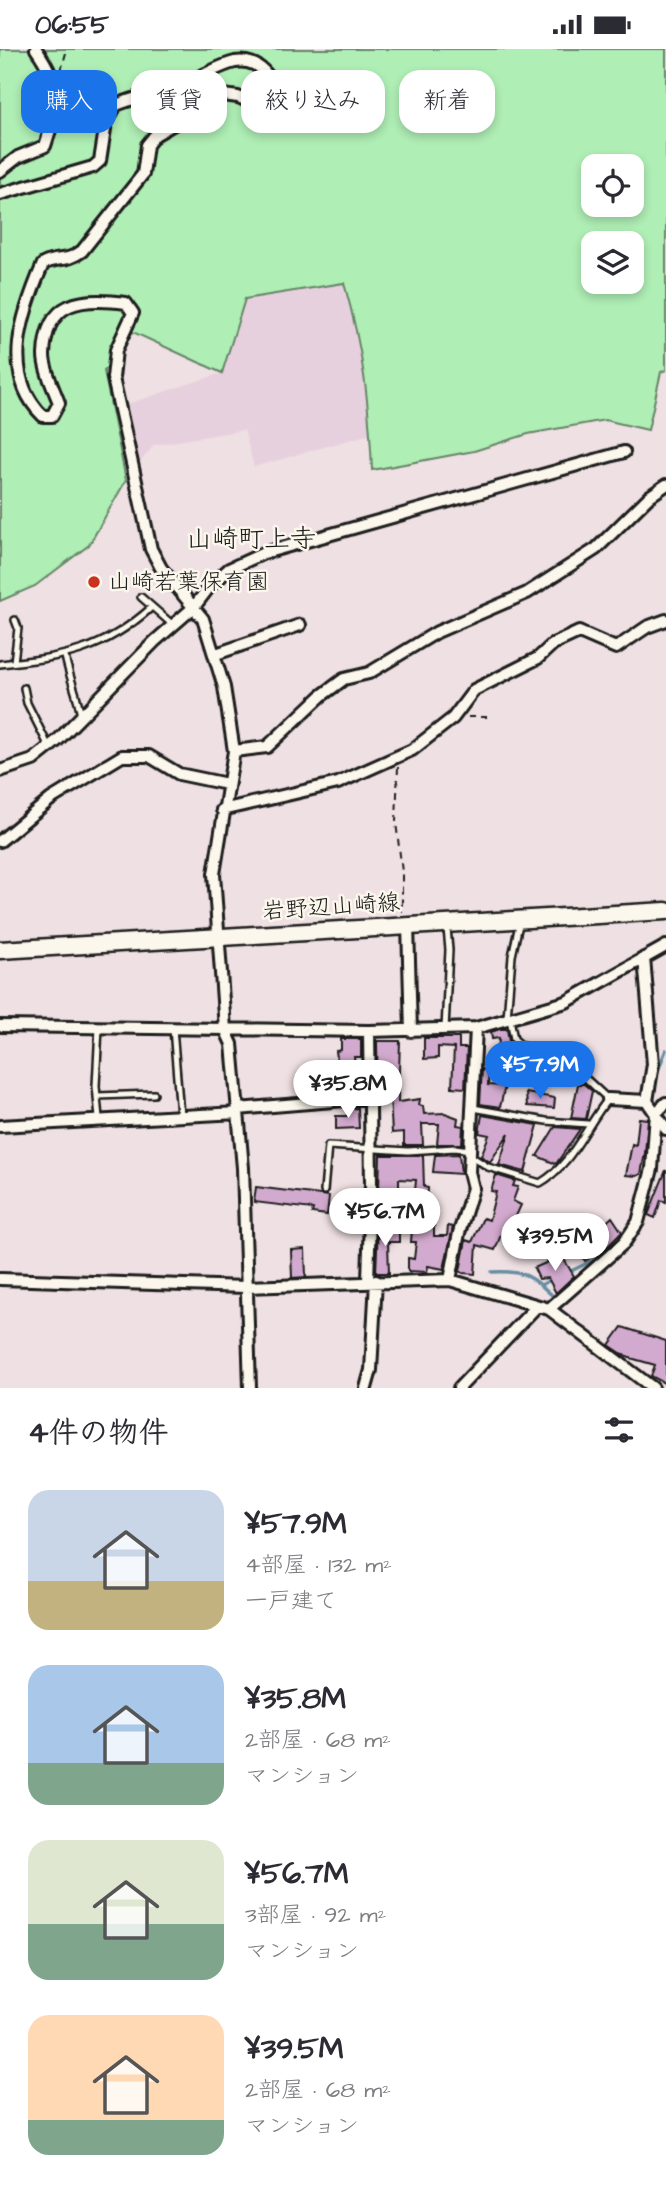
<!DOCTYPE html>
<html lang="ja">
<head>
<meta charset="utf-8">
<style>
	body { margin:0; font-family:"Architects Daughter","Klee One",sans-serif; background:#f7f7f7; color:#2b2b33; height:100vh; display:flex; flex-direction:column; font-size:26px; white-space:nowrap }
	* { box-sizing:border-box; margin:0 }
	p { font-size:23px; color:#7c7c81 }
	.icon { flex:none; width:38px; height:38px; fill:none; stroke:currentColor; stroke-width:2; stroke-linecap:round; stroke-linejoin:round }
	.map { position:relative; height:1339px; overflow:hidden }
	.side { display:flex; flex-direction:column; background:#fff; flex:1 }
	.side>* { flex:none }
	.guide { position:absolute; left:21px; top:21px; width:625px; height:63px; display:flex; gap:14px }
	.buttons { position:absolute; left:581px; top:105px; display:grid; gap:14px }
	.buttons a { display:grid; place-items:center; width:63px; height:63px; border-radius:14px; background:#fff; box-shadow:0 4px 10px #0003; font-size:35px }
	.price { position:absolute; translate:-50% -60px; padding:0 16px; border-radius:24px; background:#fff; color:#222; font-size:23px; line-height:46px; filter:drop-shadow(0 2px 4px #0008) }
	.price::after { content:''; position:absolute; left:50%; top:42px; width:21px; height:16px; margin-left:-10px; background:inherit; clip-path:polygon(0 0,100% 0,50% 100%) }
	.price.current { background:#1a73e8; color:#fff }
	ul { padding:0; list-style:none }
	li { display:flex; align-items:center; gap:21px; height:175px; padding:0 28px }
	li span { display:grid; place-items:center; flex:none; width:196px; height:140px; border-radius:21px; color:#555 }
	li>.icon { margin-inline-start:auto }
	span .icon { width:84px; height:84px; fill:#fffc; stroke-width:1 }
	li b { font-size:30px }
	h2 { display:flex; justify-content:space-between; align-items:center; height:84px; padding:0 28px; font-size:30px }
	.chip { padding:0 24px; border-radius:21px; background:#fff; box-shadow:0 4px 10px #0003; font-size:24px; line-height:63px }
	.chip.current { background:#1a73e8; color:#fff }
	.status { display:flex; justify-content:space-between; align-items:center; height:49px; padding:0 35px; background:#fff; direction:ltr }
	.status svg { height:19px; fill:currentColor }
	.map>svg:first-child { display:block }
	.built { fill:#e7d0dd }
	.green { fill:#afeeb5; stroke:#668568; stroke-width:2; fill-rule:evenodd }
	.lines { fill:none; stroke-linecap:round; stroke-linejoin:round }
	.stream { stroke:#688ea3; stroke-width:3.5 }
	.building { fill:#d3aacf; stroke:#1c1c1c; stroke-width:2 }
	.lane-casing { stroke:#1c1c1c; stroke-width:10 }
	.street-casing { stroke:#1c1c1c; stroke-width:16 }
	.secondary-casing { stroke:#1c1c1c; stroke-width:21 }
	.path { stroke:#1c1c1c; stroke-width:2; stroke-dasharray:7 5; stroke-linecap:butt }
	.lane { stroke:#fbf7ec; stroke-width:5 }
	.street { stroke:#fbf7ec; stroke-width:10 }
	.secondary { stroke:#fbf7ec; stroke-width:16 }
	.poi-dot { fill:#c8321e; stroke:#fbf7ec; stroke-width:2.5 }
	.labels { text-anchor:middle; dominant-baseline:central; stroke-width:5; stroke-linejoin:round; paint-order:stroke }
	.poi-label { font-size:23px; fill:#1c1c1c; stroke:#fbf7ec; text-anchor:start }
	.street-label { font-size:23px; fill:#1c1c1c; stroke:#fbf7ec }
	.quarter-label { font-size:26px; fill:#1c1c1c; stroke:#fbf7ec }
</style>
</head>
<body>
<div class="status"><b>06:55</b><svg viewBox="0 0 49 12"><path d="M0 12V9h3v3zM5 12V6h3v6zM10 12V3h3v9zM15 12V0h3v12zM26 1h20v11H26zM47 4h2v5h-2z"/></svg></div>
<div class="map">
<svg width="666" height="1339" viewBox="0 0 666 1339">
	<rect width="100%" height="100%" fill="#efe0e3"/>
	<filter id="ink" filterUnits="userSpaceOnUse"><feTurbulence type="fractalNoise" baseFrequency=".0143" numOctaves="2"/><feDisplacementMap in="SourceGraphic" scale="14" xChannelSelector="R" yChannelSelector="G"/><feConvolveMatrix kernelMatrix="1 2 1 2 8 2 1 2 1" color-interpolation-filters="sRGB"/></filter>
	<g filter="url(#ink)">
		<path class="built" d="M344 234 361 294 370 385 254 418 244 381 154 396 126 431 112 360 222 324 244 250Z"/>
		<path class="green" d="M0 0H666V321L661 323 648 381 605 371 528 385 474 402 372 421C369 353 363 300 344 234L245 250 222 324 133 283 104 322 126 431 89 496 35 537 0 552ZM593 117H632V156H593ZM593 194H632V233H593Z"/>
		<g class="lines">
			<path class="stream" d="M658 1021 666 1001
				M645 1129 648 1109
				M492 1223C526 1221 531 1227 556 1250
				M569 1223 606 1205
				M541 1236 552 1230"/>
		</g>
		<path class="building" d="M500 980H507L510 998 526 1004 521 1036 510 1035 512 1019 497 1018 499 989 492 990 491 983Z
			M424 989H459V999H467L465 1039 452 1038 454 999 438 998V1009L424 1010Z
			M341 990H361V1008H354L356 1025 362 1024V1035L348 1036 346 1015 338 1016 336 1002 341 1001Z
			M377 992H400L398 1053 420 1050 419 1056 423 1057 424 1065 445 1064 458 1069 457 1076 463 1077 462 1095H437L439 1075H422L423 1096H404V1083L392 1084 390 1048 378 1049Z
			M482 1020 489 1021 488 1036 505 1037 500 1058 480 1055Z
			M578 1035H584L592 1042 586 1070 571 1069Z
			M526 1044 555 1049 554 1059 527 1057Z
			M358 1059 359 1079 336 1080V1067H347V1060Z
			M482 1066 538 1076 525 1123 499 1116 509 1084 490 1113 481 1107 489 1086 479 1084Z
			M639 1069 648 1070 645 1104 641 1125 637 1127 626 1126 632 1095 636 1096Z
			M555 1078 580 1080 556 1115 537 1107Z
			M459 1105 461 1125 433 1123 435 1106Z
			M380 1106H423L424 1138 428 1139 427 1157H434V1187H447L448 1177 453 1178 444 1220 428 1217 427 1223 408 1222V1209L414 1210 416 1193H411L412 1180H417L418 1164H413L416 1131 399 1130V1140H379Z
			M666 1121V1153L661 1151 655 1169 648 1166Z
			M496 1126 515 1132 513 1137 518 1138 513 1152 521 1156 512 1176 506 1173 495 1201 477 1196 475 1225 463 1224 460 1222 466 1191 472 1193 483 1169 489 1171 496 1143 491 1142Z
			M256 1138 329 1147 327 1166 312 1164 313 1160 254 1153Z
			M612 1168 622 1183 603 1202 585 1212 577 1200Z
			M388 1177V1180H399V1193H388L389 1224H376L378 1178Z
			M305 1200 306 1228 292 1229 291 1201Z
			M562 1207 574 1227 556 1244 548 1229 539 1230 534 1219Z
			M622 1278 666 1292V1335L651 1327 655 1316 627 1308 609 1296Z"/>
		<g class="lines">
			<g class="lane-casing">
				<path id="lane" d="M141 548 173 576
					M65 607C69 628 78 646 81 668
					M14 613 18 579 15 571
					M0 615C64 608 102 603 152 558
					M24 639 27 654 49 698
					M507 969 512 907 520 871
					M99 978 96 1037 99 1069
					M173 979 180 1066
					M445 980 449 901 447 879
					M97 1047 154 1045
					M473 1059 546 1072 588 1075
					M471 1107 488 1118 540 1134C572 1116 586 1077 608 1050L581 1025 545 1012 535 1002 522 997 514 990 510 970
					M324 1142 328 1097 408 1102 455 1099 470 1101"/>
			</g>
			<g class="street-casing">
				<path id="street" d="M0 122 18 108 45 97C59 54 63 39 36 0
					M0 145 93 118 100 112 106 74 116 56C142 46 169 40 194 30 207 25 221 16 235 13 258 9 278 30 273 52L261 58 238 48 223 46 155 86 147 96 143 125 82 202C66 214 58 207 43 215 22 264 0 325 43 367H52L59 354C54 340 44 321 44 306 46 251 81 248 126 254L133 264 116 301 113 329 151 500 161 519 203 570 224 638 234 702 214 825 225 980 232 995 243 1119 250 1339
					M216 605 300 576
					M234 702 267 698 321 647 344 630 369 624 437 583 527 544 596 500 650 447 666 436
					M0 722 33 711 58 691 155 592 194 558 210 537 229 520 264 504 624 403
					M222 761 338 734 412 701 453 669 474 641 538 609 553 595 579 583 616 599 647 578 666 571
					M0 792 51 750 122 707H149L179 725 227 735
					M408 876 411 982
					M644 909 653 1015 647 1052 666 1080
					M0 977 369 982 476 979 566 953 666 897
					M608 1050 647 1052
					M238 1060 370 1049
					M0 1077 238 1064
					M0 1230 246 1238 450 1231 549 1260 653 1339
					M450 1231 459 1184 473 1139 469 1123 476 979
					M368 1232 371 1135 369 982
					M549 1260 624 1194 638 1173 652 1120 656 1064 666 1054
					M366 1339 371 1321 376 1232
					M459 1339 536 1258"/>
			</g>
			<g class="secondary-casing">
				<path id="secondary" d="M0 901 666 862"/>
			</g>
			<path class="path" d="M61 22 67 0
				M468 668H489
				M398 718 396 773 402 823V863"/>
			<use href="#lane" class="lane"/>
			<use href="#street" class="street"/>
			<use href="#secondary" class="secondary"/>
		</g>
	</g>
	<circle class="poi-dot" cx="94" cy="533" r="7"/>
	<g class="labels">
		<g class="poi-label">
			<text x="108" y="533">山崎若葉保育園</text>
		</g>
		<g class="street-label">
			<text transform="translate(331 858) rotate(-4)">岩野辺山崎線</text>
		</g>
		<g class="quarter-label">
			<text x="251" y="490">山崎町上寺</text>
		</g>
	</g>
</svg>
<div class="buttons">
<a><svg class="icon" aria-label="locate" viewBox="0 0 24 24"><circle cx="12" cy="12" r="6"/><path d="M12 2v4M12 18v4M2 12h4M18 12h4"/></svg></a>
<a><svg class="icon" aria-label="layers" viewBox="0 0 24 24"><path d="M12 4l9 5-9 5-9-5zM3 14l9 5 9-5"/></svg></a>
</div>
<b class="price current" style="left:540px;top:1052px">¥57.9M</b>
<b class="price" style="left:348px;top:1071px">¥35.8M</b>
<b class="price" style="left:385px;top:1199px">¥56.7M</b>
<b class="price" style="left:555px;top:1224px">¥39.5M</b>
<div class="guide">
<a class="chip current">購入</a>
<a class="chip">賃貸</a>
<a class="chip">絞り込み</a>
<a class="chip">新着</a>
</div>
</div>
<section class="side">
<h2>4件の物件<svg class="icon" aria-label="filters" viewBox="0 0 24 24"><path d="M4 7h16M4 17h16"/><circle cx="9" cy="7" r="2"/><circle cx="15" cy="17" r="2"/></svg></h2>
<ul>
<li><span style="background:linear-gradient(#c9d6e8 65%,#c2b280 0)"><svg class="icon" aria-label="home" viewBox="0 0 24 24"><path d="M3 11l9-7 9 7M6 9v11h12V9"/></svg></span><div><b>¥57.9M</b><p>4部屋 · 132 m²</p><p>一戸建て</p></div></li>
<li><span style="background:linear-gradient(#a9c7e8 70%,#7fa58c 0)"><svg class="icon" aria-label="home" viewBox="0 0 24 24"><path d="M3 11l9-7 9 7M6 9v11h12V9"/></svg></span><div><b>¥35.8M</b><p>2部屋 · 68 m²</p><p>マンション</p></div></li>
<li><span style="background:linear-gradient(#dfe7d0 60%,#7fa58c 0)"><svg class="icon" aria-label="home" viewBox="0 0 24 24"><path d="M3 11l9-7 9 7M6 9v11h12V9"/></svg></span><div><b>¥56.7M</b><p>3部屋 · 92 m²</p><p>マンション</p></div></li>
<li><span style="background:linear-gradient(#ffd9b3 75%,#7fa58c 0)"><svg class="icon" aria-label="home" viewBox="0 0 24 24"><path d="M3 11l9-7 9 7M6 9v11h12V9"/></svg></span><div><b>¥39.5M</b><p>2部屋 · 68 m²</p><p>マンション</p></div></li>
</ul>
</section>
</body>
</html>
